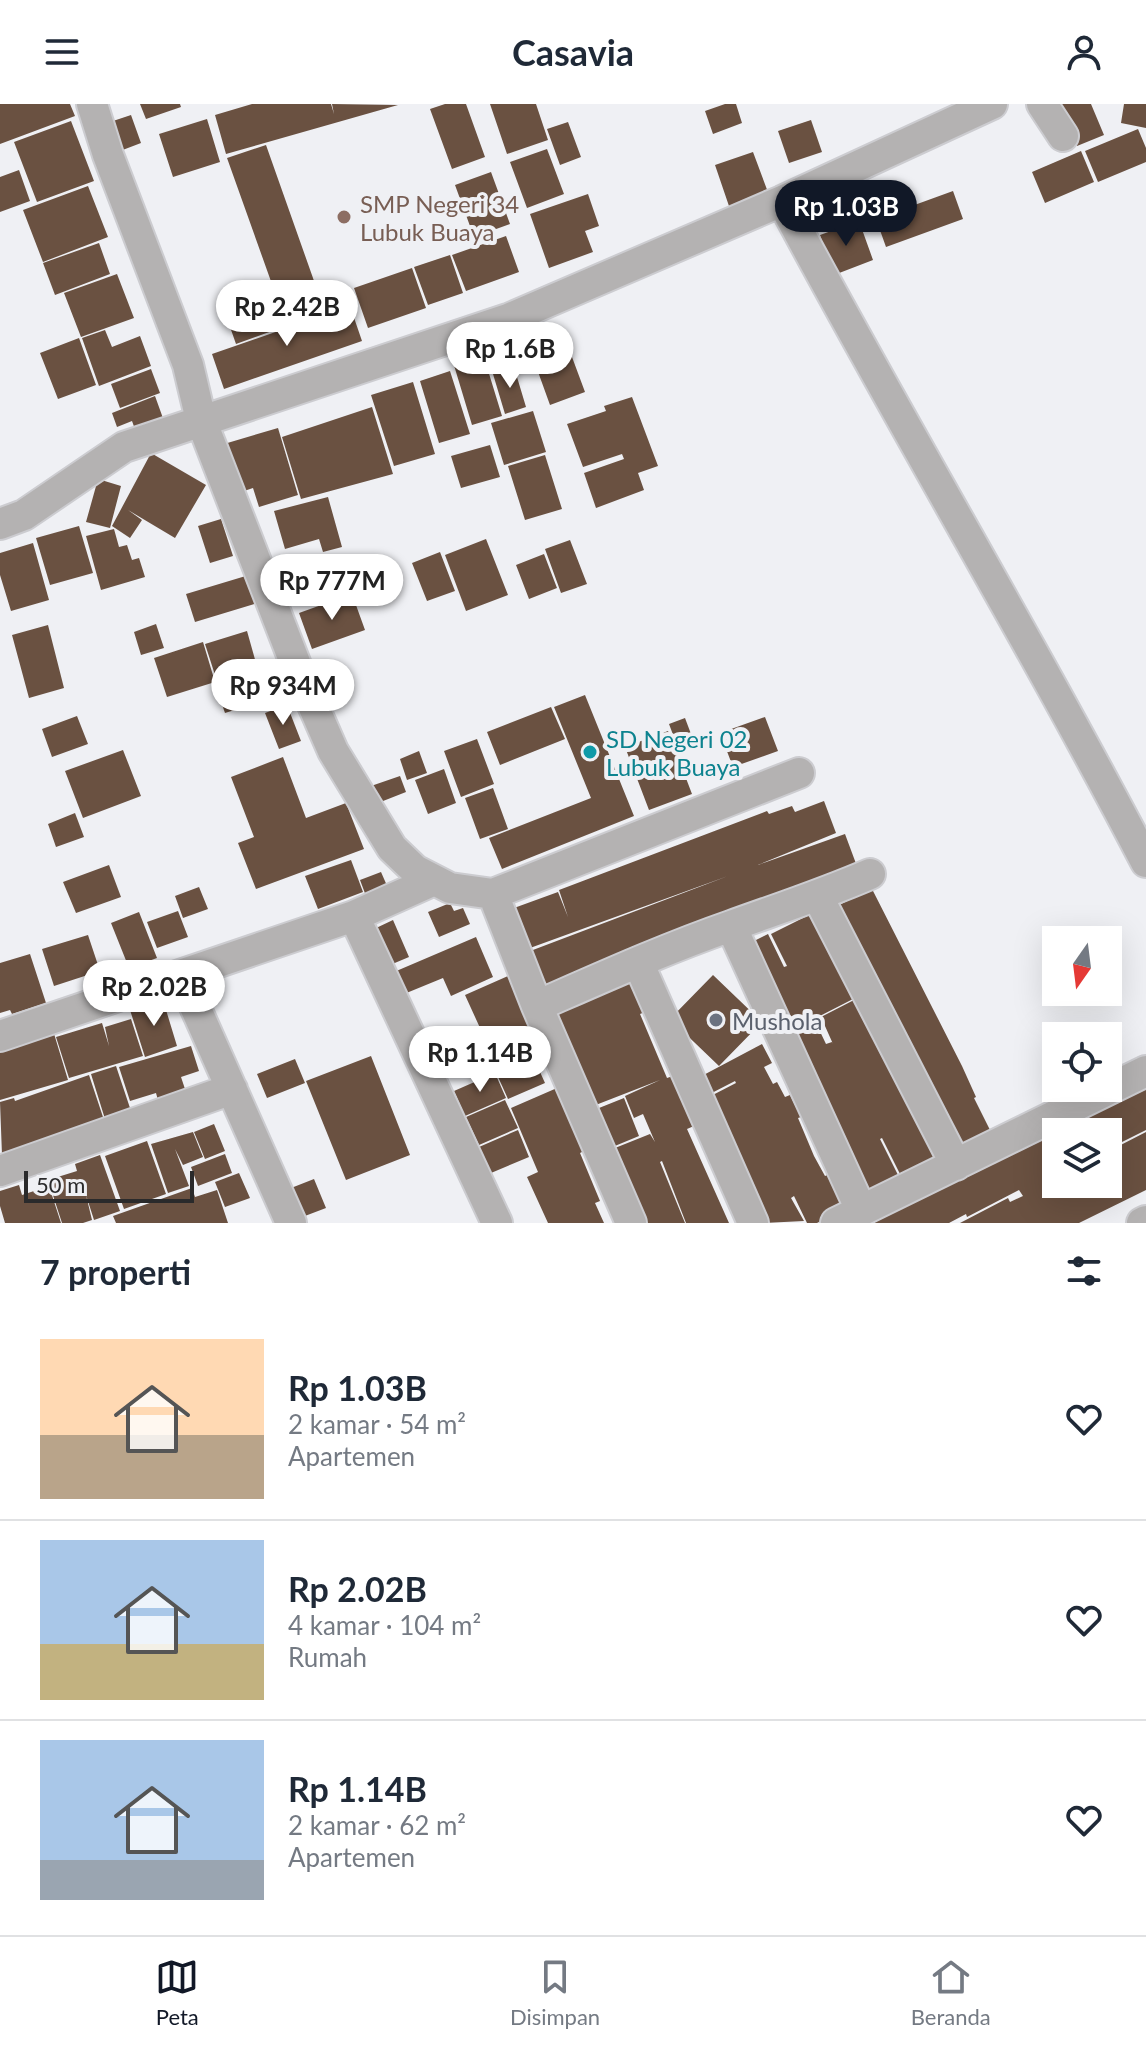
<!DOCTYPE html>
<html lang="id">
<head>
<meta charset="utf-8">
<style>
	body { margin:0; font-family:Lato,sans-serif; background:#f2f2f3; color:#1f2937; height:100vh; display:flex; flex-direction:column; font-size:30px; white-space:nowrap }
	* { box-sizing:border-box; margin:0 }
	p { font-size:26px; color:#747a83 }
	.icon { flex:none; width:44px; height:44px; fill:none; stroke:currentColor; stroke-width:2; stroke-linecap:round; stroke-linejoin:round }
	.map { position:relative; height:1119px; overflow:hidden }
	.sheet { display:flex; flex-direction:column; background:#fff; flex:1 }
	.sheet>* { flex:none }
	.needle { width:52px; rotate:194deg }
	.fabs { position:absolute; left:1042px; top:822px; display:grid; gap:16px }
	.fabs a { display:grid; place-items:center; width:80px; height:80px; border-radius:0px; background:#fff; box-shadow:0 8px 32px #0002; font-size:40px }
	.scale { position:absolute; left:24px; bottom:20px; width:170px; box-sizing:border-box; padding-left:8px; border:4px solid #2a2a2b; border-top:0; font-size:22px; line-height:28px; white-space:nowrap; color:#2a2a2b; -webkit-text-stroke:6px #eff0f4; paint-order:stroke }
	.price { position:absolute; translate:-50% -68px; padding:0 18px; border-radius:28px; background:#fff; color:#222; font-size:26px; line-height:52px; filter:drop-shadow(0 2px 4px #0008) }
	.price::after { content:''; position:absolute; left:50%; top:48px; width:24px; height:18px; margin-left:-12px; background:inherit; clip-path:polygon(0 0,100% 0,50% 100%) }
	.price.current { background:#111827; color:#fff }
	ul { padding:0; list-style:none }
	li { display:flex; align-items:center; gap:24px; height:200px; padding:0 40px }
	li+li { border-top:2px solid #e0e1e3 }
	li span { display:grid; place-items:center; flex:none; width:224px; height:160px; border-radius:0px; color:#555 }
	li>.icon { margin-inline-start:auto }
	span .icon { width:96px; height:96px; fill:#fffc; stroke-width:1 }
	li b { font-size:34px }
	h2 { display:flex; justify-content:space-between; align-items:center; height:96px; padding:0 40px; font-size:34px }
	header { display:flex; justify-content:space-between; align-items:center; height:104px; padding:0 40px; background:#fff; font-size:36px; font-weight:700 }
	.dock { display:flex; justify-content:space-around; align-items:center; height:112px; border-top:2px solid #e0e1e3; background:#fff; font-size:22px; color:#747a83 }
	.dock a { display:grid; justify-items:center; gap:4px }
	.dock .current { color:#111827 }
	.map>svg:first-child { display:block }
	.building { fill:#6a5141; fill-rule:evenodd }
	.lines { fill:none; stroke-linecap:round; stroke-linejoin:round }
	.minor-casing { stroke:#ccccd0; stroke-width:34 }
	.minor { stroke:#b4b2b2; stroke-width:30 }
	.education-dot { fill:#8d6e63; stroke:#eff0f4; stroke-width:3 }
	.culture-dot { fill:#0f9aa8; stroke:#eff0f4; stroke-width:3 }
	.worship-dot { fill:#6b7280; stroke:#eff0f4; stroke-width:3 }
	.labels { text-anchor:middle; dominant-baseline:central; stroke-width:8; stroke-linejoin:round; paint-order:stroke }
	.education-label { font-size:24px; fill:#785e54; stroke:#eff0f4; text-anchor:start }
	.culture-label { font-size:24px; fill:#0d838f; stroke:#eff0f4; text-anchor:start }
	.worship-label { font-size:24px; fill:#5b616d; stroke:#eff0f4; text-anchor:start }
</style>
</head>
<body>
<header><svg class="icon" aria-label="menu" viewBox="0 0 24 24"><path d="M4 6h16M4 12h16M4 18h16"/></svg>Casavia<svg class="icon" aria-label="person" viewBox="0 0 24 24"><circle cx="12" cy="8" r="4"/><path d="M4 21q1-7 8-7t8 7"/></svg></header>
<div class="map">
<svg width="1146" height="1119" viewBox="0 0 1146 1119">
	<rect width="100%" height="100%" fill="#eff0f4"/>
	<path class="building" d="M0 0H70L75 12 0 40Z
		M140 0H180L181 3 146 15Z
		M252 0H331L334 10 332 0 398 1 226 50 215 11Z
		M445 0H466L485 53 452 65 430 5Z
		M490 0H536L548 36 507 50Z
		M725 0H736L742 19 713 30 705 7Z
		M1061 0H1091L1104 31 1077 42Z
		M1124 0H1146V24L1121 19Z
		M131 11 141 39 120 47 110 18Z
		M207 15 220 58 173 73 159 30Z
		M811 16 822 48 789 59 778 27Z
		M71 17 94 77 37 98 14 38Z
		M568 18 581 53 560 61 547 25Z
		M1138 25 1146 44V58L1098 78 1085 47Z
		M266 41 325 208 236 240 222 200 273 183 227 54Z
		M547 45 564 90 527 104 510 58Z
		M1081 47 1094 78 1045 99 1032 68Z
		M753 48 769 91 730 105 715 61Z
		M19 66 30 97 0 108V73Z
		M491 68 510 120 474 133 455 81Z
		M88 82 108 133 43 158 23 106Z
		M953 87 963 115 886 143 876 115Z
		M588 90 599 122 585 127 593 148 549 164 530 110Z
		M859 117 873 156 834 171 820 131Z
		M506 132 519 168 466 187 452 151Z
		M99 139 110 170 55 191 43 159Z
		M450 151 463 189 428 201 414 163Z
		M412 164 426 204 368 224 354 184Z
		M117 170 134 214 81 233 64 189Z
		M350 202 362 237 224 285 212 250Z
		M105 226 112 243 140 232 151 262 99 282 82 234Z
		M79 234 96 281 58 295 40 249Z
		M483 250 502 312 472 321 453 258Z
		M572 253 585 288 550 301 537 265Z
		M514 263 526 303 505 310 493 270Z
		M151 265 160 289 120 304 111 280Z
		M450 267 470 330 439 339 420 277Z
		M413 278 435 350 394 362 371 291Z
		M155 292 164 317 136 328 132 317 117 323 112 309Z
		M632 293 658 362 638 369 644 386 596 404 584 369 624 355 622 350 583 363 567 320 606 307 604 302Z
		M372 303 393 370 301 395 282 333Z
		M533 307 546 348 504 361 491 319Z
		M278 324 298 391 259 403 253 384 238 389 224 340Z
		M490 341 500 373 461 384 451 352Z
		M151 349 206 381 175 434 128 406 142 416 130 434 112 422Z
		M545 351 562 405 525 416 508 362Z
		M98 375 121 382 110 424 86 418Z
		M328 393 342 443 323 448 319 435 285 445 274 407Z
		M221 415 233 452 210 459 198 422Z
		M79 422 93 469 50 481 36 434Z
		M114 425 119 443 127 441 132 456 139 454 145 473 101 486 86 432Z
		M486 435 508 491 466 507 445 451Z
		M570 436 587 480 561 489 545 445Z
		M33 439 49 496 11 507 0 471V449Z
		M440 448 455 487 427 497 412 459Z
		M544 450 557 484 529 495 516 461Z
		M249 471 258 499 195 518 186 490Z
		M352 490 365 526 312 545 299 509Z
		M156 520 164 544 141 551 134 528Z
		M48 521 64 584 29 594 12 531Z
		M247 527 256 559 215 571 205 540Z
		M203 538 215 578 167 593 154 554Z
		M263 561 273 594 225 609 219 592 244 584 239 568Z
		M585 591 634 712 502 765 489 734 591 694 554 603Z
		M287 601 301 637 279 645 265 609Z
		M551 603 565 635 500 661 487 628Z
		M77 612 88 640 52 653 42 625Z
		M765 613 778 647 733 663 720 629Z
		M685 614 694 638 678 644 669 620Z
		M668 627 692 690 649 706 625 643Z
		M477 635 494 680 461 693 444 647Z
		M123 646 141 692 83 714 65 667Z
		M419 647 427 669 407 676 400 655Z
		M283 653 306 714 346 699 364 745 256 785 238 739 254 733 231 673Z
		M444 665 456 699 428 710 415 676Z
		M400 672 406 688 378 699 371 682Z
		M493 684 508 725 480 735 465 694Z
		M824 697 836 729 758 761 845 730 858 765 539 888 525 849 728 772 530 844 514 804 558 788 568 813 559 786 767 707 769 710 792 702 795 708Z
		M75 709 84 733 56 743 48 720Z
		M351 756 363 788 318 805 305 772Z
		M109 761 121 793 76 809 63 778Z
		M381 768 388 784 366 792 360 776Z
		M199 783 208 805 183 814 175 792Z
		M872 785 962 962 976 993 974 994 990 1026 954 1044 835 803Z
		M450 799 454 807 463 804 470 820 439 833 428 808Z
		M178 807 188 833 157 844 147 818Z
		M139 808 157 854 129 864 111 819Z
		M815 808 855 894 814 915 826 940 832 938 833 940 821 913 854 896 936 1054 901 1072 882 1034 880 1035 899 1073 870 1088 744 842 768 830 784 863 787 862 771 830Z
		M393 816 409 853 390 861 374 825Z
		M88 831 100 867 54 882 42 845Z
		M476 833 493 873 451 892 443 874 404 890 394 868Z
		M30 850 46 899 12 910 10 906 0 909V859Z
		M713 871 762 918 719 962 670 915Z
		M508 872 533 929 491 948 465 891Z
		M633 878 645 908 640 910 667 974 673 972 694 1022 687 1025 729 1119H686L662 1057 660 1058 685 1119H643L610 1046 650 1030 655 1038 643 1010 634 1014 625 992 660 976 588 1004 554 909Z
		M163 896 177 942 145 953 130 906Z
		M131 915 143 952 69 974 56 933 102 919 109 942 105 923Z
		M52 923 68 976 0 996V947L22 940Z
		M762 940 772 959 764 963 773 980 777 978 785 993 790 991 801 1013 798 1014 814 1052 825 1072 830 1070 847 1104 817 1119H807L794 1092 791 1094 804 1117 764 1119 705 995 736 979 735 977 704 993 696 975Z
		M191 942 199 967 181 973 187 991 159 1000 156 989 130 997 119 963Z
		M531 948 545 979 508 995 494 964Z
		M371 952 410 1051 346 1076 306 977Z
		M295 955 305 979 267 994 257 970Z
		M116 962 131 1007 105 1015 91 970Z
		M495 969 506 994 465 1012 454 987Z
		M89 971 104 1016 2 1051 0 998 14 994 15 997Z
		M1146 977V1026L1110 1044 1111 1046 1146 1028V1086L1079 1119H960L1008 1094 1010 1098 1023 1092 1019 1086 967 1113 966 1110 949 1119H864L933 1088ZM1056 1028H1108V1080H1056L1054 1071 1056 1070Z
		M557 984 584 1047 580 1049 600 1097 595 1099 604 1119H548L527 1073 538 1068 511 1004Z
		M624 994 639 1032 610 1044 594 1006Z
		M505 996 518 1024 479 1041 466 1013Z
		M214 1020 225 1047 205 1055 194 1028Z
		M518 1026 529 1053 491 1069 479 1043Z
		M193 1028 203 1053 183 1061 175 1045 189 1082 168 1089 151 1040Z
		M147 1037 166 1090 124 1105 105 1052Z
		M225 1050 232 1069 198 1082 191 1063Z
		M100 1051 120 1107 94 1116 86 1091 92 1116 83 1119H62L48 1076 77 1067 75 1060Z
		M239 1069 250 1094 225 1103 215 1078Z
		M314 1075 326 1104 297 1115 286 1086Z
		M19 1081 22 1091 49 1082 61 1119H5L0 1102V1087Z
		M192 1084 195 1093 217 1086 228 1119H116L113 1112Z"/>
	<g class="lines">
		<g class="minor-casing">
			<path id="minor" d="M92 0 108 51 188 261 201 316 299 569 333 647 392 744 415 766 450 784 493 790 799 669
				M1042 0 1063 32
				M782 97C900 319 1030 535 1146 758
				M0 420 24 411 124 343 508 215 782 97 992 0
				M493 790 537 902 631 1119
				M818 793 956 1061
				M354 812 497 1119
				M731 822 861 1106
				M638 858 753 1119
				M181 871 291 1119
				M537 902C601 874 665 845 731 822 778 805 824 790 870 770
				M0 932 354 812 432 777
				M0 1067 232 985
				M836 1119 1146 967
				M1142 1119 1146 1117"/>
		</g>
		<use href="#minor" class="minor"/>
	</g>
	<circle class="education-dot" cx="344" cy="113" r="8"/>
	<circle class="culture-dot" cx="590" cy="648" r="8"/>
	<circle class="worship-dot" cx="716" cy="916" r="8"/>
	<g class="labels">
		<g class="education-label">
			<text x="360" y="99">SMP Negeri 34<tspan x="360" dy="28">Lubuk Buaya</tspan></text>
		</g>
		<g class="culture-label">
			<text x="606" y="634">SD Negeri 02<tspan x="606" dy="28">Lubuk Buaya</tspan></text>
		</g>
		<g class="worship-label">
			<text x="732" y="916">Mushola</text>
		</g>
	</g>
</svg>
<div class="fabs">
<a><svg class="needle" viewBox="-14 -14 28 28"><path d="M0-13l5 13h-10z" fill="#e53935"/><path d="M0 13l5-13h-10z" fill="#747a83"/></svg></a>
<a><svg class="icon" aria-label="locate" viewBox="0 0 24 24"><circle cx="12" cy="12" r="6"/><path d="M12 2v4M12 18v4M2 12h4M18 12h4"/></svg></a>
<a><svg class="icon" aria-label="layers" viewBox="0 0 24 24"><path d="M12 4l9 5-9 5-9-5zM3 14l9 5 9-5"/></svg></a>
</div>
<div class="scale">50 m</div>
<b class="price current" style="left:846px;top:144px">Rp 1.03B</b>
<b class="price" style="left:287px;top:244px">Rp 2.42B</b>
<b class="price" style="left:510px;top:286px">Rp 1.6B</b>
<b class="price" style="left:332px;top:518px">Rp 777M</b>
<b class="price" style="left:283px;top:623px">Rp 934M</b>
<b class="price" style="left:154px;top:924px">Rp 2.02B</b>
<b class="price" style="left:480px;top:990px">Rp 1.14B</b>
</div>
<section class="sheet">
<h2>7 properti<svg class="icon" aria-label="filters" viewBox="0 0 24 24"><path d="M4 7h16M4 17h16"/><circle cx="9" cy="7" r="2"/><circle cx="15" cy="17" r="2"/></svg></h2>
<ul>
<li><span style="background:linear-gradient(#ffd9b3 60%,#b9a48a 0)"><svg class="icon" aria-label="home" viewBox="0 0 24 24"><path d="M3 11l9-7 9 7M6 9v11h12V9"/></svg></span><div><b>Rp 1.03B</b><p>2 kamar · 54 m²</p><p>Apartemen</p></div><svg class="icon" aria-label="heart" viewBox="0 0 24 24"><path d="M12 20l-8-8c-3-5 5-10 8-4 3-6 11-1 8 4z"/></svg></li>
<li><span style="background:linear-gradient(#a9c7e8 65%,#c2b280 0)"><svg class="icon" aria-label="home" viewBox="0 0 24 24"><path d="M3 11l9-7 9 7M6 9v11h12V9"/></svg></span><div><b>Rp 2.02B</b><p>4 kamar · 104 m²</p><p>Rumah</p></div><svg class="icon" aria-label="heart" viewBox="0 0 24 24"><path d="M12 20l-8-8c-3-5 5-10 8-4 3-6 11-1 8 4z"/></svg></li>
<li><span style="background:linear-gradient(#a9c7e8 75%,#9aa5b1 0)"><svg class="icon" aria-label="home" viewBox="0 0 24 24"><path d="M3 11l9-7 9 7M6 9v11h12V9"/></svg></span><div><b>Rp 1.14B</b><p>2 kamar · 62 m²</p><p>Apartemen</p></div><svg class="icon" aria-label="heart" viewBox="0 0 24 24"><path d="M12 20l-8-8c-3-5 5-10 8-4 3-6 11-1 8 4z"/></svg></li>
</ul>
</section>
<nav class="dock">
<a class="current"><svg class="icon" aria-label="map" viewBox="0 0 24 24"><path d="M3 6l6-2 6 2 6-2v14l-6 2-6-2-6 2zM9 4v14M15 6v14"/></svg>Peta</a>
<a><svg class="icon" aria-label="saved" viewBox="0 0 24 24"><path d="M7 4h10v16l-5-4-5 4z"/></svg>Disimpan</a>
<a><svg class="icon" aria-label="home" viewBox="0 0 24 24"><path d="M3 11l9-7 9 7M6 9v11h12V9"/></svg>Beranda</a>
</nav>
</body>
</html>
